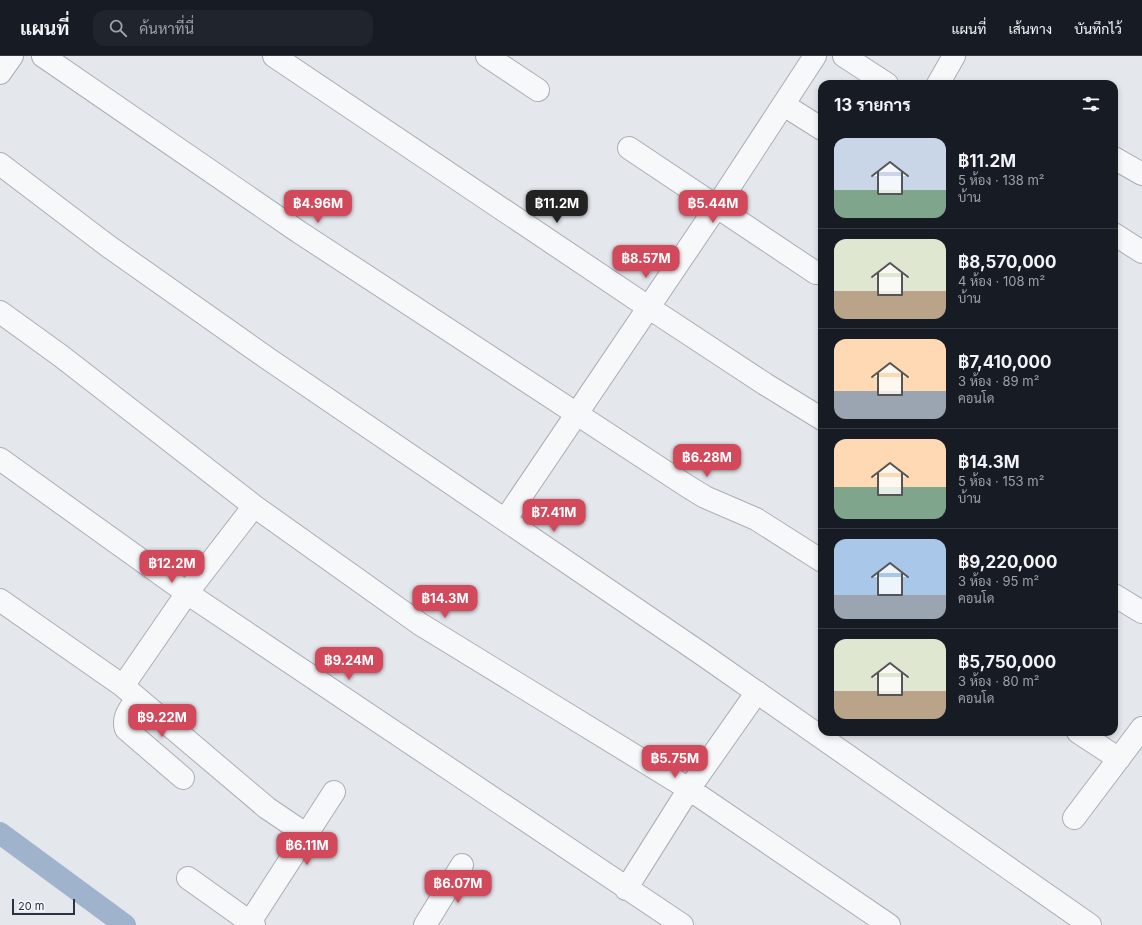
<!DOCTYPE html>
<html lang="th">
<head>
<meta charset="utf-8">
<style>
	body { margin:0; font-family:Inter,Sarabun,sans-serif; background:#20242c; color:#f1f3f6; height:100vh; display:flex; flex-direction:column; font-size:15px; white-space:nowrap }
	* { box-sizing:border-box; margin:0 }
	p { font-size:13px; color:#9ea1a6 }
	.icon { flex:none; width:22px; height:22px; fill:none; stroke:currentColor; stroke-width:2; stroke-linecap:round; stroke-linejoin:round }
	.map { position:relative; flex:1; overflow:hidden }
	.details { position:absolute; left:818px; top:24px; width:300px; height:656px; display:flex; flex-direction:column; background:#171b24; border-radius:12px; box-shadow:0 2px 6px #0003 }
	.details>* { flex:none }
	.scale { position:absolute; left:12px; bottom:10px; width:63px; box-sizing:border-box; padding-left:4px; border:2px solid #2b3445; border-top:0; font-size:11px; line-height:14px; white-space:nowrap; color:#2b3445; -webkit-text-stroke:3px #f4f6f9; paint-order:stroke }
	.price { position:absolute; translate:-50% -34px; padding:0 9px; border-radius:8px; background:#d1495b; color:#fff; font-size:13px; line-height:26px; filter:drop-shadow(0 1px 2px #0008) }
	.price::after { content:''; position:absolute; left:50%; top:24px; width:12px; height:9px; margin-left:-6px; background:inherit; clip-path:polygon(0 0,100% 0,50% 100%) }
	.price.current { background:#222; color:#fff }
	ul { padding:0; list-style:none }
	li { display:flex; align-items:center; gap:12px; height:100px; padding:0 16px }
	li+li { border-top:1px solid #363941 }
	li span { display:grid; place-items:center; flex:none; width:112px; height:80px; border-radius:12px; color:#555 }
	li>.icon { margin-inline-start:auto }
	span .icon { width:48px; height:48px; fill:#fffc; stroke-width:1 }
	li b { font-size:17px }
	h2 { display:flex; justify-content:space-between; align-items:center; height:48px; padding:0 16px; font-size:17px }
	header { display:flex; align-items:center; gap:24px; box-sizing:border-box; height:56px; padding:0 20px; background:#171b24; border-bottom:1px solid #363941 }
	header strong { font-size:19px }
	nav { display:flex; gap:22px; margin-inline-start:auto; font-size:14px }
	.search { width:280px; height:36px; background:#20242c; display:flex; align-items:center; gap:10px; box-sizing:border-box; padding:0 14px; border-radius:12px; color:#9ea1a6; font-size:15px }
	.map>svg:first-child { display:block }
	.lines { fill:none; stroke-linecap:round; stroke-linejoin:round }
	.canal { stroke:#9fb4cc; stroke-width:22 }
	.minor-casing { stroke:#a9aeb7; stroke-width:24 }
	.minor { stroke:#f7f8fa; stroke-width:22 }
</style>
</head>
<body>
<header>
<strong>แผนที่</strong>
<div class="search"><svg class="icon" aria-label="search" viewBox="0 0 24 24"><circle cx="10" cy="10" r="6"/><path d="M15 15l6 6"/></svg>ค้นหาที่นี่</div>
<nav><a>แผนที่</a><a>เส้นทาง</a><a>บันทึกไว้</a></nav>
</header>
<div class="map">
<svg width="1142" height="869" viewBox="0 0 1142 869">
	<rect width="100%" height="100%" fill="#e4e7ec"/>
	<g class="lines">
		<path class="canal" d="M0 777 125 869"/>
		<g class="minor-casing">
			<path id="minor" d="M43 0 299 176 687 430 705 441 756 463 822 505
				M274 0 648 251 765 328 822 363
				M487 0 538 34
				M844 0 887 28
				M0 17 12 0
				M938 28 954 0
				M784 49 822 73
				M629 92 816 217
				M1114 102 1142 118
				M0 108 108 190 267 302 702 598 1090 869
				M1114 178 1142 196
				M0 256 61 300 254 450 420 568 689 733 889 869
				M0 403 187 537 682 869
				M505 464 717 150 815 0
				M1114 539 1142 556
				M0 544 123 630 267 752 307 779
				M123 630 187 537 254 450
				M137 642C130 653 122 661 126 673L183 722
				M1078 676 1119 703
				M1074 762 1142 672
				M188 822 254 869
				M626 833 689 733 757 636
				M250 866 334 736
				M425 869 462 809"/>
		</g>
		<use href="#minor" class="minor"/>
	</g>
</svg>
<div class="scale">20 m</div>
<b class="price" style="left:318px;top:168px">฿4.96M</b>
<b class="price current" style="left:557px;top:168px">฿11.2M</b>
<b class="price" style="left:713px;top:168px">฿5.44M</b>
<b class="price" style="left:646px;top:223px">฿8.57M</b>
<b class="price" style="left:707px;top:422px">฿6.28M</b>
<b class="price" style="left:554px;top:477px">฿7.41M</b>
<b class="price" style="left:172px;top:528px">฿12.2M</b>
<b class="price" style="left:445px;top:563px">฿14.3M</b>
<b class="price" style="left:349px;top:625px">฿9.24M</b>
<b class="price" style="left:162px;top:682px">฿9.22M</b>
<b class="price" style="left:675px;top:723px">฿5.75M</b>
<b class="price" style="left:307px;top:810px">฿6.11M</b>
<b class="price" style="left:458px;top:848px">฿6.07M</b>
<section class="details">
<h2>13 รายการ<svg class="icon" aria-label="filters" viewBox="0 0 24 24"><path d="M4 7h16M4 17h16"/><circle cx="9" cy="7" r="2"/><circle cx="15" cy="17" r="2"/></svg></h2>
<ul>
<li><span style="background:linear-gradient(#c9d6e8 65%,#7fa58c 0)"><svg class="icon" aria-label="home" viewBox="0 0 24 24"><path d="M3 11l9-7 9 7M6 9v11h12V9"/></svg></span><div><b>฿11.2M</b><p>5 ห้อง · 138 m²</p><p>บ้าน</p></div></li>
<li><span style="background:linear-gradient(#dfe7d0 65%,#b9a48a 0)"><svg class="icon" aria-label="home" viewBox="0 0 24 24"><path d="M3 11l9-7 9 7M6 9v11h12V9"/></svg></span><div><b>฿8,570,000</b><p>4 ห้อง · 108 m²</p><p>บ้าน</p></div></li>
<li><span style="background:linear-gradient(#ffd9b3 65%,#9aa5b1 0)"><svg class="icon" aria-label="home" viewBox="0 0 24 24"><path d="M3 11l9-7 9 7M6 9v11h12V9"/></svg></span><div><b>฿7,410,000</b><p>3 ห้อง · 89 m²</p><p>คอนโด</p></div></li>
<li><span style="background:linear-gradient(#ffd9b3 60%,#7fa58c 0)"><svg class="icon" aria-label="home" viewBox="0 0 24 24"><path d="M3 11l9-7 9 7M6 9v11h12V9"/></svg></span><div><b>฿14.3M</b><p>5 ห้อง · 153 m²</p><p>บ้าน</p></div></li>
<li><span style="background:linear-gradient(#a9c7e8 70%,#9aa5b1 0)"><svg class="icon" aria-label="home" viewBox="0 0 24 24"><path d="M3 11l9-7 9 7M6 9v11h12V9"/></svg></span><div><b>฿9,220,000</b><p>3 ห้อง · 95 m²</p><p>คอนโด</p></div></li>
<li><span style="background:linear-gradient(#dfe7d0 65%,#b9a48a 0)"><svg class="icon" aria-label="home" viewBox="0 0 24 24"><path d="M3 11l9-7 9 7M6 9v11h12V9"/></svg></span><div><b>฿5,750,000</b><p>3 ห้อง · 80 m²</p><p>คอนโด</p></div></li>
</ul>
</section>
</div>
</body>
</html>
